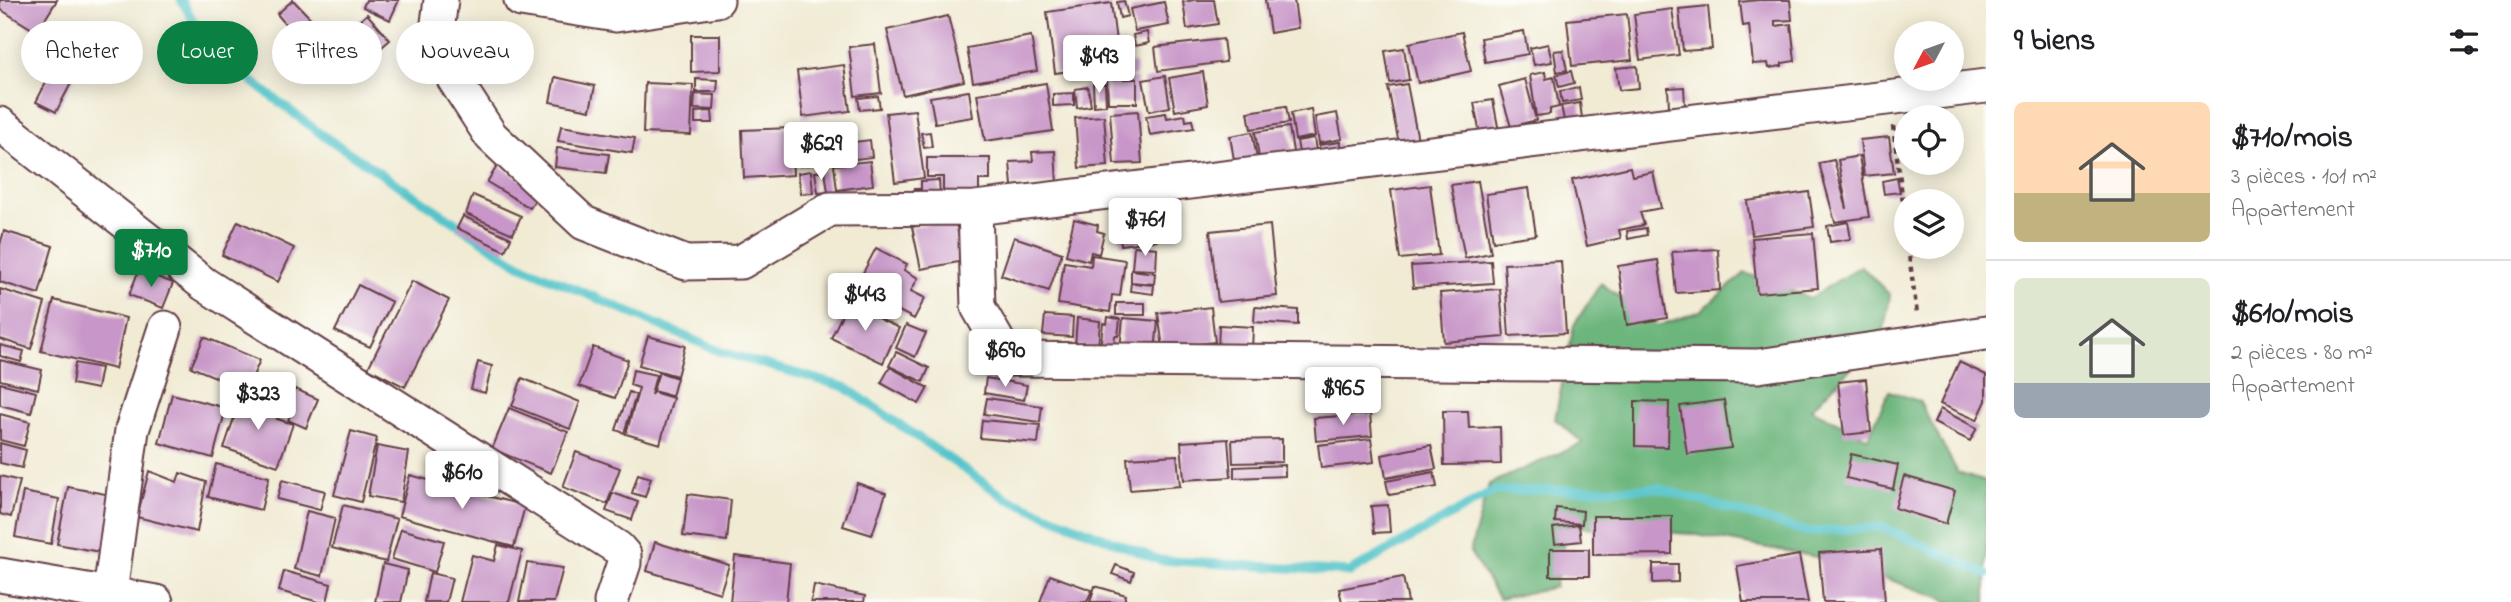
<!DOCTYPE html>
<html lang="fr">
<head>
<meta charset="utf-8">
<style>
	body { margin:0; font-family:"Indie Flower",sans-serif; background:#f2f2f2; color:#202124; height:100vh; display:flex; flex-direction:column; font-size:26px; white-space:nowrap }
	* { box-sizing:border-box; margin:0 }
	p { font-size:23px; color:#757577 }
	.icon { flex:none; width:38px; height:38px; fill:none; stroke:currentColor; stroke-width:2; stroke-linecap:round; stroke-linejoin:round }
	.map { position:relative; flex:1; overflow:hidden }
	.details { display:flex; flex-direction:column; background:#fff; width:525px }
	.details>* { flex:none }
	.hud { position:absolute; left:21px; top:21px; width:665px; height:63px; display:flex; gap:14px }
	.needle { width:46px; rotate:229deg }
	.fabs { position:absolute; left:1894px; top:21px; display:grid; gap:14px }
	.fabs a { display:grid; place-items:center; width:70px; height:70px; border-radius:50%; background:#fff; box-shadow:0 4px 18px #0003; font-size:35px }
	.price { position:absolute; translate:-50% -60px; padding:0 16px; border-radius:7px; background:#fff; color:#222; font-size:23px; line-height:46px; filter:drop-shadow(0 2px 4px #0008) }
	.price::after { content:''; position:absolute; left:50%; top:42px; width:21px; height:16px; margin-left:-10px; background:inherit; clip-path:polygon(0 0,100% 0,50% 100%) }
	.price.on { background:#0b8043; color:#fff }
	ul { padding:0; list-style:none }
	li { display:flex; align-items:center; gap:21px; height:175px; padding:0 28px }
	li+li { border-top:2px solid #e0e0e0 }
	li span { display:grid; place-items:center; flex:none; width:196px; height:140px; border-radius:10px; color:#555 }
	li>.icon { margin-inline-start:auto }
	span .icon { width:84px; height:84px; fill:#fffc; stroke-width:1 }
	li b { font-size:30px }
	h2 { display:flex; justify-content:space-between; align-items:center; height:84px; padding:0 28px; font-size:30px }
	.tag { padding:0 24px; border-radius:32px; background:#fff; box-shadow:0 4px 18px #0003; font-size:24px; line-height:63px }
	.tag.on { background:#0b8043; color:#fff }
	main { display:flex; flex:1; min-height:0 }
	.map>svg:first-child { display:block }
	.forest { fill:#6cb57c; stroke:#5b6a54; stroke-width:2 }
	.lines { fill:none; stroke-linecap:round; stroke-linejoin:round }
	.stream { stroke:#57c5cb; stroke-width:9 }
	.building { fill:#c896c8 }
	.minor-casing { stroke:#633e44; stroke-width:37 }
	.path { stroke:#633e44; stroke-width:4.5; stroke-dasharray:5 5; stroke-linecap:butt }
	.minor { stroke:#fff; stroke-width:33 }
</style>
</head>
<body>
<main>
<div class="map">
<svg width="1986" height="602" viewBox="0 0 1986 602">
	<rect width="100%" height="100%" fill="#fdfcf7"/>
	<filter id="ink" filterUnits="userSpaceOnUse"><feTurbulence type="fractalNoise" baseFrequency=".0143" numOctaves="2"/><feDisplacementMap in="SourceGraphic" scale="14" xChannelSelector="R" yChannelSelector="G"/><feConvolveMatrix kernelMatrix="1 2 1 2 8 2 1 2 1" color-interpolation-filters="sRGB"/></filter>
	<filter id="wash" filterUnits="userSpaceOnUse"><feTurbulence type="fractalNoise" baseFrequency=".00686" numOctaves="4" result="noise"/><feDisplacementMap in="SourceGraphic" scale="28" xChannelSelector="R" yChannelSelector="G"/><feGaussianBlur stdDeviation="1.57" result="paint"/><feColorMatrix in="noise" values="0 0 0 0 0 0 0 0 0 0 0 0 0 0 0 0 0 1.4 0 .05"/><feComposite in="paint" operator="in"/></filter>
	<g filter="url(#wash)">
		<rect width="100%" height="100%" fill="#f1ebd4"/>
		<path class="forest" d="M1861 266 1890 295 1883 335 1811 409 1868 438 1889 391 1919 401 1958 473 1986 482V602H1947L1945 599 1833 560 1692 534 1567 526 1555 587 1499 599 1470 552 1489 484 1583 443 1555 419 1574 325 1601 283 1657 326 1701 311 1745 273 1810 298Z"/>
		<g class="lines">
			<path class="stream" d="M181 0 211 50 321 134 518 264 721 352 845 387 1006 498 1159 560 1350 572 1494 491 1658 488 1807 532 1883 527 1986 574"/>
		</g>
		<g id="blocks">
			<path class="building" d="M0 0H57L37 32 0 9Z
				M293 0 316 24 304 35 319 24 342 55 313 76 290 45 298 39 277 14Z
				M366 0H399L390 20 363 7Z
				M1194 0H1214L1218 24 1187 29 1183 2Z
				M1265 0H1294L1298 28 1270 33Z
				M1758 0H1790L1792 20 1775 21V26L1791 24 1795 61 1782 63V66L1769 68 1768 63 1753 64 1749 25 1743 26 1740 2Z
				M1124 1 1128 16 1120 18 1117 2Z
				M1164 2 1169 25 1135 31 1130 9Z
				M1111 3 1119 64 1055 73 1047 12Z
				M1708 6 1712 49 1683 51 1679 9Z
				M1672 9 1679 55 1640 60 1634 14Z
				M367 14 390 40 368 59 346 33Z
				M1627 14 1632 60 1572 66 1567 20Z
				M948 16 964 81 903 95 887 30Z
				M1524 31 1528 54 1485 62 1481 38Z
				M1147 32 1149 43 1135 46 1133 35Z
				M1462 32 1471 71 1418 83 1409 43Z
				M691 35H720V71L691 72Z
				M1031 36 1037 71 973 82 967 48Z
				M1223 39 1226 62 1158 71 1155 47Z
				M67 42 87 53 56 112 36 102Z
				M875 44 881 93 855 96 849 47Z
				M1548 44 1552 62 1534 65 1530 48Z
				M1404 48 1409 80 1390 83 1385 51Z
				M1563 50 1567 70 1557 72 1554 51Z
				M1135 63 1136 76 1126 77 1125 64Z
				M844 65 850 111 803 117 797 71Z
				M1637 66 1639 88 1619 90 1616 68Z
				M1571 71 1574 83 1559 87 1556 75Z
				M1203 72 1208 105 1175 111 1169 78Z
				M1545 72 1546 79 1554 77 1559 107 1550 109V114L1536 116 1530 75Z
				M1165 76 1170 107 1149 111 1143 80Z
				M555 77 595 86 590 110 550 102Z
				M696 79 718 80 717 92H696Z
				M1107 79H1137V103H1108Z
				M1525 79 1536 120 1511 127 1499 86Z
				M645 83 693 85 691 135 643 133Z
				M1046 83 1053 131 985 141 977 94Z
				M1093 84H1105L1106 105 1094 106Z
				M1407 84 1418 140 1399 144 1388 87Z
				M1088 87 1091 106 1077 108 1075 89Z
				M1684 87 1685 106 1669 107 1668 88Z
				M1579 88 1581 100 1562 103 1560 91Z
				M969 91 973 117 935 123 930 97Z
				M1074 93V105L1053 106V94Z
				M695 94 715 95 714 110 694 109Z
				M878 96 880 108 860 110 858 98Z
				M1493 100 1499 132 1480 135 1474 103Z
				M1580 103 1582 118 1564 120 1561 106Z
				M1286 106 1289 123 1251 129 1248 112Z
				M1311 109 1315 136 1295 140 1291 113Z
				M915 110 924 178 895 182 886 113Z
				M712 111 713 123H695V112Z
				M1138 111 1142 163 1114 164 1110 113Z
				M1166 113 1167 118 1185 115 1186 121 1192 120 1194 128 1150 135 1146 116Z
				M1337 113 1342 139 1319 143 1315 117Z
				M1104 116 1108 166 1079 168 1075 118Z
				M561 126 635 138 632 153 558 141Z
				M1289 127 1295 164 1261 170 1255 132Z
				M791 128 793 175 744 178 742 130Z
				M930 132 932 147 924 148 921 133Z
				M1252 132 1259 169 1236 172 1230 136Z
				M1889 137 1894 173 1864 176 1860 140Z
				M1314 138 1318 162 1301 164 1297 141Z
				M870 140 872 157 800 166 798 149Z
				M1340 142 1342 154 1321 158 1319 145Z
				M557 148 609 154 606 173 555 167Z
				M1055 151 1057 183 1012 186 1010 162 1033 161 1032 152Z
				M1859 156 1869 217 1835 222 1819 163 1834 160 1847 209 1838 160Z
				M927 158H990V180H979V196H943V177H927Z
				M870 161 873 185 837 190 834 165Z
				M498 165 540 191 530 208 487 182Z
				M1630 167 1632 176 1653 172 1661 208 1640 212 1644 225 1619 230 1621 238 1587 246 1572 180Z
				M811 171 813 193 801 194 798 173Z
				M825 171 828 192 818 193 815 172Z
				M1897 178 1900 192 1884 194 1882 181Z
				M939 180 940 195 915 197 914 189H921V181Z
				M1478 181 1491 253 1465 258 1451 185Z
				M1430 185 1439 255 1400 259 1391 190Z
				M1529 188 1536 235 1493 241 1486 194Z
				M1809 192 1814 227 1752 235 1747 201Z
				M473 195 521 216 513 234 466 214Z
				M1156 215 1158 240 1121 245 1118 220Z
				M463 216 511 238 505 251 457 228Z
				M955 218 964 261 921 269 912 227Z
				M1074 219 1098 225 1097 231 1104 233 1099 254 1091 252 1089 261 1066 255Z
				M238 221 294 248 278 282 222 255Z
				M1848 222 1851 239 1830 242 1827 226Z
				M1270 225 1277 296 1218 302 1210 231Z
				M1646 228 1647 235 1628 239 1627 231Z
				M4 231 53 246 39 294 0 282V245Z
				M1813 233 1818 288 1757 293 1752 238Z
				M1014 237 1062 253 1049 291 1001 275Z
				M1134 246 1157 248 1156 270 1132 269Z
				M876 248 907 264 904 270 918 278 911 291 925 298 914 319 855 288Z
				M1718 249 1720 290 1676 293 1672 252Z
				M1092 255 1125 260 1120 296 1112 295 1110 312 1058 304 1064 262 1091 266Z
				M1658 260 1667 318 1627 325 1618 266Z
				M1491 261 1493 283 1413 288 1411 266Z
				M1561 261 1566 333 1509 336 1504 264Z
				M139 270 173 283 163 308 129 295Z
				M1131 270 1155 273 1154 284 1131 282Z
				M412 281 449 300 405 387 368 368Z
				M1131 283 1154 285 1153 294 1130 291Z
				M358 285 392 302 370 347 335 331Z
				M0 289 45 303 31 349 0 339Z
				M1500 289 1504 337 1444 342 1440 293Z
				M54 300 126 318 115 369 41 351Z
				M1116 303H1145V315H1116Z
				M847 304 899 328 883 363 831 338Z
				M1211 307 1215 342 1163 348 1158 313Z
				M1255 307 1298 310V325L1254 322Z
				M1045 315 1073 317 1072 337 1043 335Z
				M1108 317 1120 319 1118 336H1115L1113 350 1100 349 1103 323 1107 324Z
				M1077 318 1100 321 1098 348 1075 346Z
				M1123 318 1158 321 1155 352 1120 349Z
				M906 325 926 333 915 357 896 348Z
				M1219 325 1253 327 1252 350 1218 349Z
				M648 336 685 346 677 376 639 365Z
				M204 337 260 360 247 390 191 367Z
				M0 345 24 351 21 362 0 356Z
				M593 347 628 360 615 398 579 386Z
				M896 352 929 368 923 382 889 366Z
				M0 360 42 370 38 389 0 380Z
				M478 362 492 366 485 393 471 389Z
				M1959 362 1986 375V401L1977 420 1940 404Z
				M75 363 101 368 97 389 72 384Z
				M890 367 928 388 919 404 881 383Z
				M633 370 656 375 651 395 653 392 673 398 660 444 626 434 639 388 630 385Z
				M659 372 677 378 672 396 653 391Z
				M522 378 580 402 570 429 512 406Z
				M986 378 1027 385 1024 400 984 393Z
				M1866 379 1871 432 1844 435 1838 382Z
				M0 383 36 392 31 413 0 405Z
				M1364 386V407L1337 408 1336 387Z
				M295 389 318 399 306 428 288 420 294 408 288 405Z
				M629 392 636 395 624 433 616 430Z
				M172 394 226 408 213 458 159 443Z
				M241 397 283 411 277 419 293 424 278 466 224 448Z
				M987 398 1042 406 1040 422 984 414Z
				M1724 400 1731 448 1687 454 1680 406Z
				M1635 401 1669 402 1668 447 1635 446Z
				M509 408 568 432 551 473 492 449Z
				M1940 409 1977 428 1970 441 1934 423Z
				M1443 411H1468L1469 428 1500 427 1501 464 1444 465Z
				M0 414 30 422 24 446 0 440Z
				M1370 414 1372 436 1316 441 1314 418Z
				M982 420 1040 425 1038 443 980 438Z
				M351 431 377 438 361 502 334 495Z
				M1228 439 1231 477 1184 480 1181 442Z
				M1282 439V462L1233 463 1232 440Z
				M1371 439 1374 462 1321 468 1318 445Z
				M0 443 26 450 22 468 0 463Z
				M1431 445 1436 469 1386 478 1382 455Z
				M377 446 409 452 401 502 368 496Z
				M576 452 620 468 607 504 563 487Z
				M1851 454 1898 465 1893 489 1846 478Z
				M1177 455 1180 486 1130 490 1127 458Z
				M216 464 269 477 261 510 208 497Z
				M1285 465V476L1234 478V467Z
				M149 471 177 482 180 473 206 482 197 532 137 517Z
				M1434 472 1437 487 1389 495 1386 481Z
				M638 474 651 478 645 497 632 493Z
				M410 475 525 506 514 547 399 516Z
				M0 476 20 481 11 517 0 514Z
				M1904 476 1955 491 1946 524 1895 508Z
				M282 480 325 491 320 510 277 499Z
				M857 483 886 493 872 535 843 526Z
				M68 487 116 496 105 553 57 544Z
				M23 492 59 499 51 544 15 537Z
				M613 493 638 502 632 520 606 511Z
				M688 494 731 500 727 541 683 536Z
				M343 505 397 519 386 562 332 548Z
				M1388 505 1390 532 1374 533 1371 506Z
				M1556 508 1583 511 1582 524 1555 522Z
				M307 511 335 518 322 576 294 569Z
				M1593 516H1672V554L1593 555Z
				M1579 525 1581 541 1555 544 1553 528Z
				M401 529 444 541 435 572 392 559Z
				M655 542 729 565 720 593 647 571Z
				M498 545 522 551 509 602H460L472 555 494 561Z
				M1550 549H1589V576H1550Z
				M1881 549 1885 602H1823L1819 553Z
				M1799 555 1808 602H1743L1737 566Z
				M735 556 790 563 786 602H730Z
				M527 563 563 568 554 602H519Z
				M383 564 408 570 401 602H375Z
				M1653 564H1678V582L1653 583Z
				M1116 565 1134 572 1131 581 1112 574Z
				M284 571 331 584 327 602H319L279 591Z
				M430 573 452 578 446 602H424Z
				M1050 575 1092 590 1087 602H1040Z
				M1403 577 1408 602H1342L1339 589Z
				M814 585 865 596 864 602H811Z
				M1095 586 1126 595 1124 602H1090Z"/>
		</g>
	</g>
	<g filter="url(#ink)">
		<use href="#blocks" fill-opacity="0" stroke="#633e44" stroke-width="2"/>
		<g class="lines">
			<g class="minor-casing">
				<path id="minor" d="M441 0 438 23 454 79 491 136 584 223 686 263 741 262 830 209 975 208 1986 86
					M521 0 616 15 717 0
					M0 124 204 284 618 548 624 555V563L611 602
					M975 208 978 307 1008 359 1758 366 1986 333
					M0 575 156 602
					M110 593 132 430 165 328"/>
			</g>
			<path class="path" d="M1893 126 1906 226
				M1908 247 1917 314"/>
			<use href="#minor" class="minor"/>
		</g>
	</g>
</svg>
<div class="fabs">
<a><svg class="needle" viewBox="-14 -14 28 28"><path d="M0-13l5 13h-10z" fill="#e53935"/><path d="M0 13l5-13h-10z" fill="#757577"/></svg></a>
<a><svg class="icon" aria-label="locate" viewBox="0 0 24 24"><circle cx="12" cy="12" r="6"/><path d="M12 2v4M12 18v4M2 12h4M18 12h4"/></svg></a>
<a><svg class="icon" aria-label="layers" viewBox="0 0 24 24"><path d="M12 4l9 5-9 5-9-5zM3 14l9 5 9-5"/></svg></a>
</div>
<b class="price" style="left:1099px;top:95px">$493</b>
<b class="price" style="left:821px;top:182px">$629</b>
<b class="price" style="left:1145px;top:258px">$761</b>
<b class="price on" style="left:151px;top:289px">$710</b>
<b class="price" style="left:865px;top:333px">$443</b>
<b class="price" style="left:1005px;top:389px">$690</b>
<b class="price" style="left:1343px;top:427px">$965</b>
<b class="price" style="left:258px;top:432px">$323</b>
<b class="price" style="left:462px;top:511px">$610</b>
<div class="hud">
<a class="tag">Acheter</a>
<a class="tag on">Louer</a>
<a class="tag">Filtres</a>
<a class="tag">Nouveau</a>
</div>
</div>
<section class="details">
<h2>9 biens<svg class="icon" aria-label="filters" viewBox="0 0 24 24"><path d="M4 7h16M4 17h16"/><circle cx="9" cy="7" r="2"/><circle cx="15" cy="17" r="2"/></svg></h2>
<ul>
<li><span style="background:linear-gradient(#ffd9b3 65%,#c2b280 0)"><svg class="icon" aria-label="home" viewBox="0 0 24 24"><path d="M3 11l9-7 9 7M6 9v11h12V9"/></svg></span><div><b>$710/mois</b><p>3 pièces · 101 m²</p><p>Appartement</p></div></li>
<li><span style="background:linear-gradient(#dfe7d0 75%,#9aa5b1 0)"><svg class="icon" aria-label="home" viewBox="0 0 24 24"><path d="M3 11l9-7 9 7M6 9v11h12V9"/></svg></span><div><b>$610/mois</b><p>2 pièces · 80 m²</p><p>Appartement</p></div></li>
</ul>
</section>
</main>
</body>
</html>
